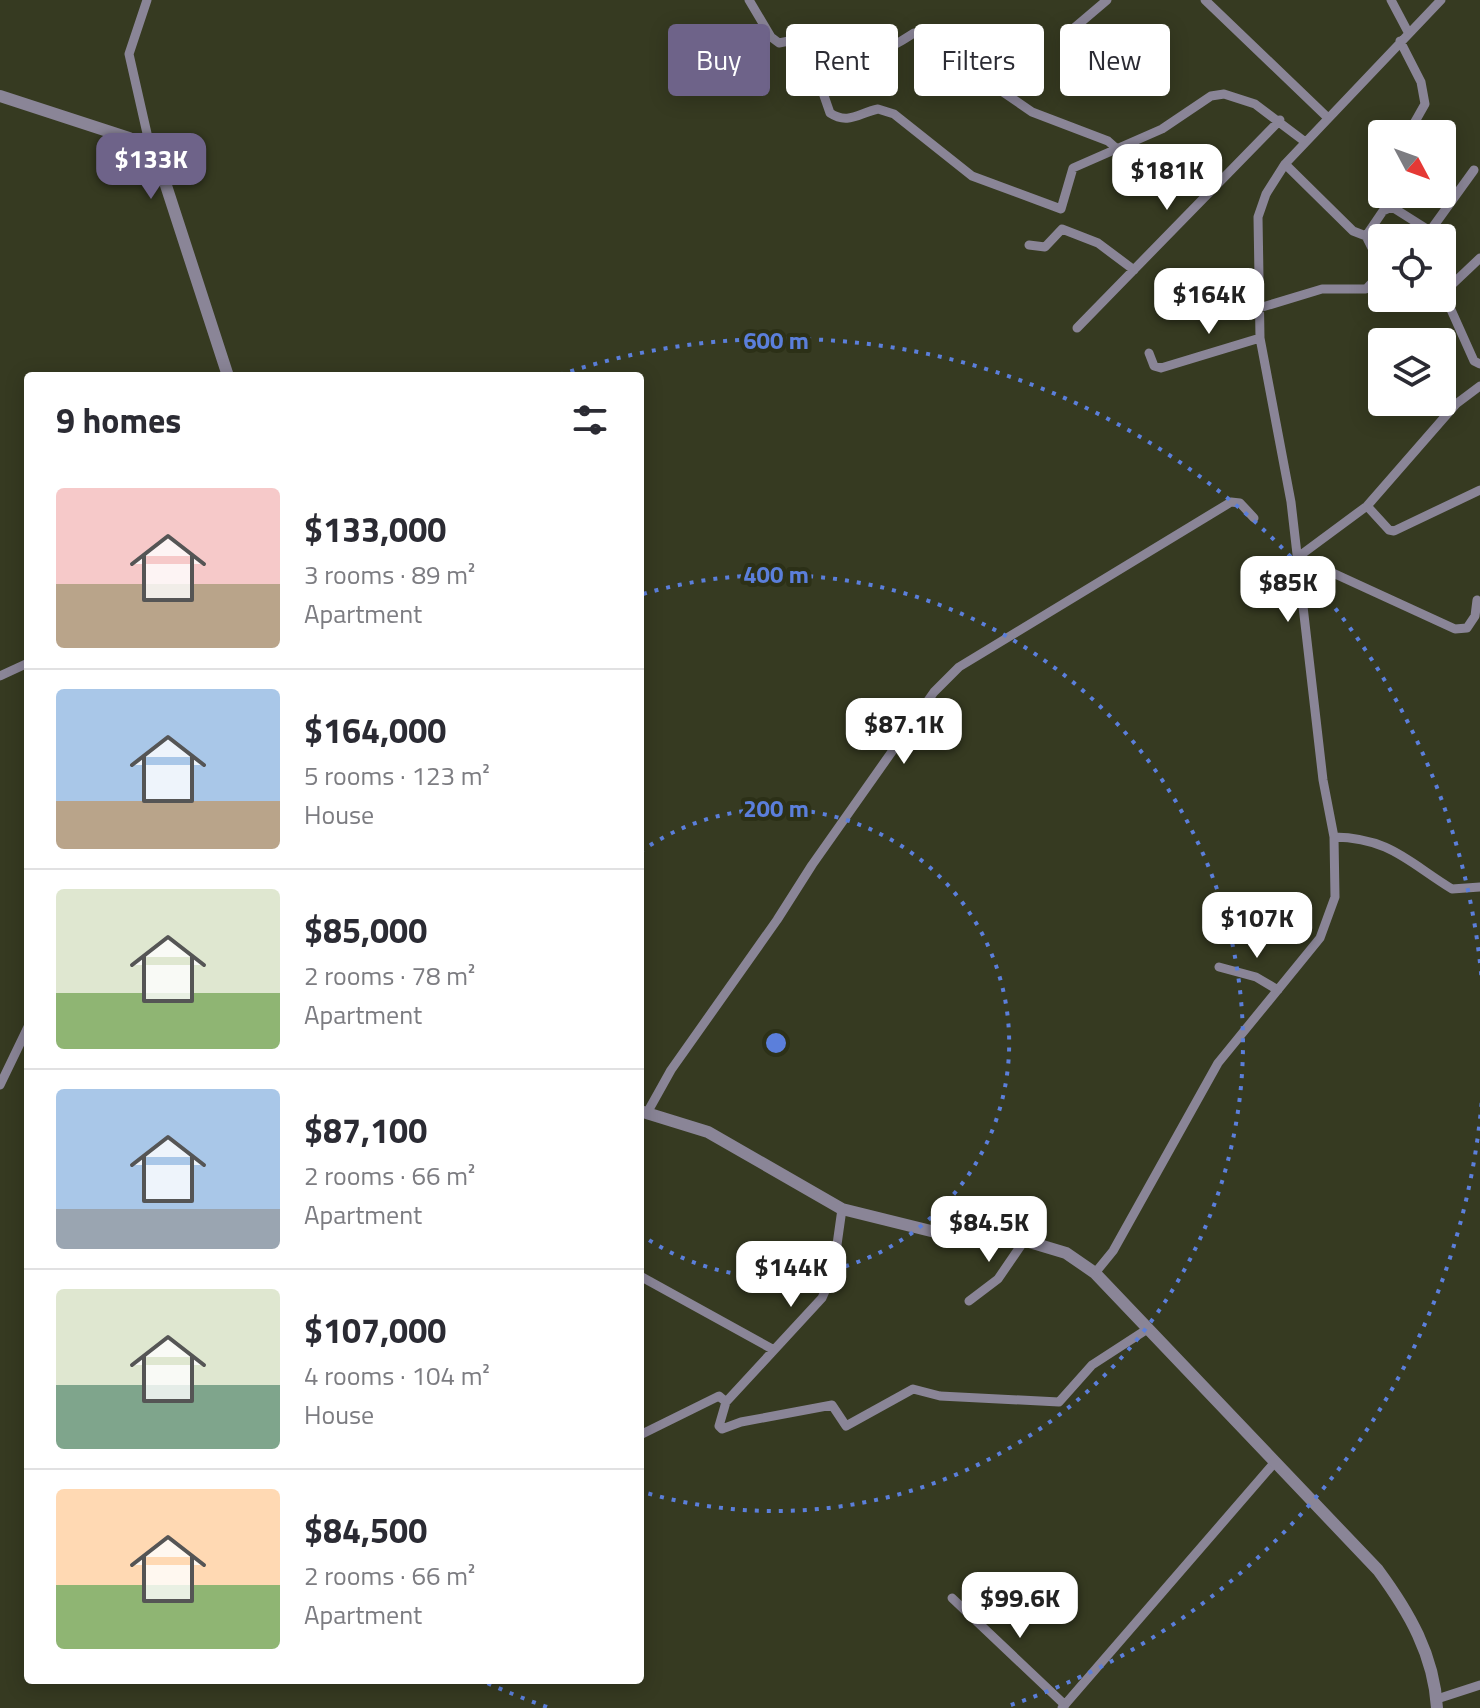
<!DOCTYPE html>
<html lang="en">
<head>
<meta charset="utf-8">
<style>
	body { margin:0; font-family:"Titillium Web",sans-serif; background:#f2f2f3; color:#2b2b33; height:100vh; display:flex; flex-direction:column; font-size:30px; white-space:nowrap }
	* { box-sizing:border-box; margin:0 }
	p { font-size:26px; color:#7c7c81 }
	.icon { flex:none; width:44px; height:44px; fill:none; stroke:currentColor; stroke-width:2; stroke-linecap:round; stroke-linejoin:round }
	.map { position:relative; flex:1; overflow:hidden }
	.sheet { position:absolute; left:24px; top:372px; width:620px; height:1312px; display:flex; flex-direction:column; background:#fff; border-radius:8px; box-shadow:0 4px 20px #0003 }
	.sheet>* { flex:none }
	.top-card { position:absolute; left:668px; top:24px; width:692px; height:72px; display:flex; gap:16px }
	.needle { width:52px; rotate:131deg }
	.tools { position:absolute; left:1368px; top:120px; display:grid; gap:16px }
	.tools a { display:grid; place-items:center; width:88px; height:88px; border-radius:8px; background:#fff; box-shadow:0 4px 20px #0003; font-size:40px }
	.price { position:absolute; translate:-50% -68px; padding:0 18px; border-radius:16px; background:#fff; color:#222; font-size:26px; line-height:52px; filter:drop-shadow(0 2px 4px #0008) }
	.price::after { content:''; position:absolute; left:50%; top:48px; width:24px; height:18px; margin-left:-12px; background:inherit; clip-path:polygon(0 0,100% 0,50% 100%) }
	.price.on { background:#6e6389; color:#fff }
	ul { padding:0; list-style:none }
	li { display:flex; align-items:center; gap:24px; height:200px; padding:0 32px }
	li+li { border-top:2px solid #e1e1e2 }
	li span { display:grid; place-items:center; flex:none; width:224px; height:160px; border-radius:8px; color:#555 }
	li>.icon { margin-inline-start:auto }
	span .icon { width:96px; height:96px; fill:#fffc; stroke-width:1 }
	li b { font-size:34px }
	h2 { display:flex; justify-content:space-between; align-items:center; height:96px; padding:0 32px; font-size:34px }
	.pill { padding:0 28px; border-radius:8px; background:#fff; box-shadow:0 4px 20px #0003; font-size:28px; line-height:72px }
	.pill.on { background:#6e6389; color:#fff }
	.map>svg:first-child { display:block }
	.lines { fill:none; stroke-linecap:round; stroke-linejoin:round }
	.minor { stroke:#8a8597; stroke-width:9 }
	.tertiary { stroke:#8a8597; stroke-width:12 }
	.ring { fill:none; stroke:#5b7fdb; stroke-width:4; stroke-dasharray:4 8 }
	.centre { fill:#5b7fdb; stroke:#2c3017; stroke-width:4 }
	.ring-label { font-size:24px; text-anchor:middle; font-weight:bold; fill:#5b7fdb; stroke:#2c3017; stroke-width:8; stroke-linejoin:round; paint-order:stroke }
</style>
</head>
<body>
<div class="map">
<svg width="1480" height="1708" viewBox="0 0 1480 1708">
	<rect width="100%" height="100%" fill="#363a21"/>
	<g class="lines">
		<path class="minor" d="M147 0 129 54 151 151
			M749 0 771 37 779 43 804 38 830 113C848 125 859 113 878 109L894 114 972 176 1061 209 1073 168 1162 129 1211 96 1224 94 1255 104 1304 141
			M1205 0 1327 117
			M1391 0 1408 32
			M1067 34 1107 0
			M1400 41 1421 82 1425 104 1408 134
			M814 70C853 64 881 55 914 33L918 34 1032 112 1108 141 1117 149
			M1285 164 1353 231 1366 236
			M1029 245 1045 247 1062 229 1098 243 1134 270
			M1382 268 1366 236 1383 211 1392 207 1430 231 1474 170
			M1442 294 1480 258
			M1444 294 1474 361 1480 364
			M1259 308 1322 289H1366L1382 272
			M1077 328 1280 120
			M1149 353 1154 366 1161 368 1260 338
			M1367 506 1389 530 1394 531 1480 490
			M1278 598 1301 600
			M1477 600 1475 616 1467 628 1455 629 1298 557 1367 506 1456 404 1480 386
			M0 676 28 663
			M1334 837C1390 838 1408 862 1452 889L1480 887
			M1219 967 1256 977 1278 990
			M0 1085 28 1027
			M647 1113 671 1070 777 920 812 865 934 692 959 667 1231 502 1240 503 1254 518
			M1095 1273 1113 1251 1218 1063 1320 938 1335 897 1334 837 1323 780 1291 502 1260 338 1258 217 1266 194 1285 164 1441 0
			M640 1276 774 1350
			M969 1301 998 1279 1024 1241
			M726 1402 822 1298 833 1273 842 1209
			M640 1435 719 1396 726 1402 719 1426 722 1429 741 1422 832 1405 846 1426 913 1389 940 1396 1059 1402 1092 1365 1149 1328
			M952 1598 1065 1705
			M1437 1699 1480 1685
			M1062 1708 1275 1462"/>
		<path class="tertiary" d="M0 96 129 138 151 151 160 167 228 376
			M640 1111 708 1132 842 1209 931 1231 1009 1236 1066 1253 1095 1273 1378 1570C1409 1612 1434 1655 1437 1708"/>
	</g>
	<g class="ring">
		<path d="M640 852A234 234 0 1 1 640 1234"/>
		<path d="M643 594A468 468 0 1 1 643 1492"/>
		<path d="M547 1707A702 702 0 0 1 485 1682M559 375A702 702 0 0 1 1005 1707"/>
	</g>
	<circle cx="776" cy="1043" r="12" class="centre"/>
	<g class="ring-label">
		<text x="776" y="349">600 m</text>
		<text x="776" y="583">400 m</text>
		<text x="776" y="817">200 m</text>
	</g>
</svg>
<div class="tools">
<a><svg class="needle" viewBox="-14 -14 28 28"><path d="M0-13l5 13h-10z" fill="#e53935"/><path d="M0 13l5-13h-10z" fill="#7c7c81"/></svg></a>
<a><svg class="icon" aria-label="locate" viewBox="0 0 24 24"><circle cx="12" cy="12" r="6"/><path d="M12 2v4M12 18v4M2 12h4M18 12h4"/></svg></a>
<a><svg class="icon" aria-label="layers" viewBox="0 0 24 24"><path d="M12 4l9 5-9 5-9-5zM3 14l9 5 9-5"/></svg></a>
</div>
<b class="price on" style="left:151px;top:201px">$133K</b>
<b class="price" style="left:1167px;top:212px">$181K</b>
<b class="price" style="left:1209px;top:336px">$164K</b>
<b class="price" style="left:1288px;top:624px">$85K</b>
<b class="price" style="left:904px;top:766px">$87.1K</b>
<b class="price" style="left:1257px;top:960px">$107K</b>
<b class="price" style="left:989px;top:1264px">$84.5K</b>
<b class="price" style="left:791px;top:1309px">$144K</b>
<b class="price" style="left:1020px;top:1640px">$99.6K</b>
<div class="top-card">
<a class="pill on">Buy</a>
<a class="pill">Rent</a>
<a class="pill">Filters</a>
<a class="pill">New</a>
</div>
<section class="sheet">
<h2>9 homes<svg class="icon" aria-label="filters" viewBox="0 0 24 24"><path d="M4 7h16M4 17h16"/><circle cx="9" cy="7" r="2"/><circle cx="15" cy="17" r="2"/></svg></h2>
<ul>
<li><span style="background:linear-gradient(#f6c9c9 60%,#b9a48a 0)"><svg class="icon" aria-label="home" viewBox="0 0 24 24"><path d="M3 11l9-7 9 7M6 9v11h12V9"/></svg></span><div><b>$133,000</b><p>3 rooms · 89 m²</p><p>Apartment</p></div></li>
<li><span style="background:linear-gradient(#a9c7e8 70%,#b9a48a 0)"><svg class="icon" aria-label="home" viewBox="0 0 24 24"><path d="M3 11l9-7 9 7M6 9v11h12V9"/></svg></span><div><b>$164,000</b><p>5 rooms · 123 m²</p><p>House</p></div></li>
<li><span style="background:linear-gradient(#dfe7d0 65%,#8fb573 0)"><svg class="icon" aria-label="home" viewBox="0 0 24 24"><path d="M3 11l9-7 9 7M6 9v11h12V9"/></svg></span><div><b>$85,000</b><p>2 rooms · 78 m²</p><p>Apartment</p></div></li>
<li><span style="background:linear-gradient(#a9c7e8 75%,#9aa5b1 0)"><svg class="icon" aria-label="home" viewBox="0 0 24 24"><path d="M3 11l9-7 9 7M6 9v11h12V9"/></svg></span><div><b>$87,100</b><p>2 rooms · 66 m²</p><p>Apartment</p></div></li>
<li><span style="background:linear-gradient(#dfe7d0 60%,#7fa58c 0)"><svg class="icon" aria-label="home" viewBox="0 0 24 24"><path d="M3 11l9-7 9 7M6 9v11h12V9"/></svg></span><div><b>$107,000</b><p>4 rooms · 104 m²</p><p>House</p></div></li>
<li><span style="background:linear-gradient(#ffd9b3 60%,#8fb573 0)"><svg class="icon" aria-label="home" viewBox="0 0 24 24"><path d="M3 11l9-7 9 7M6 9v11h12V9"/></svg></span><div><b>$84,500</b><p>2 rooms · 66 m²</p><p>Apartment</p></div></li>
</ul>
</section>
</div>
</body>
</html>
